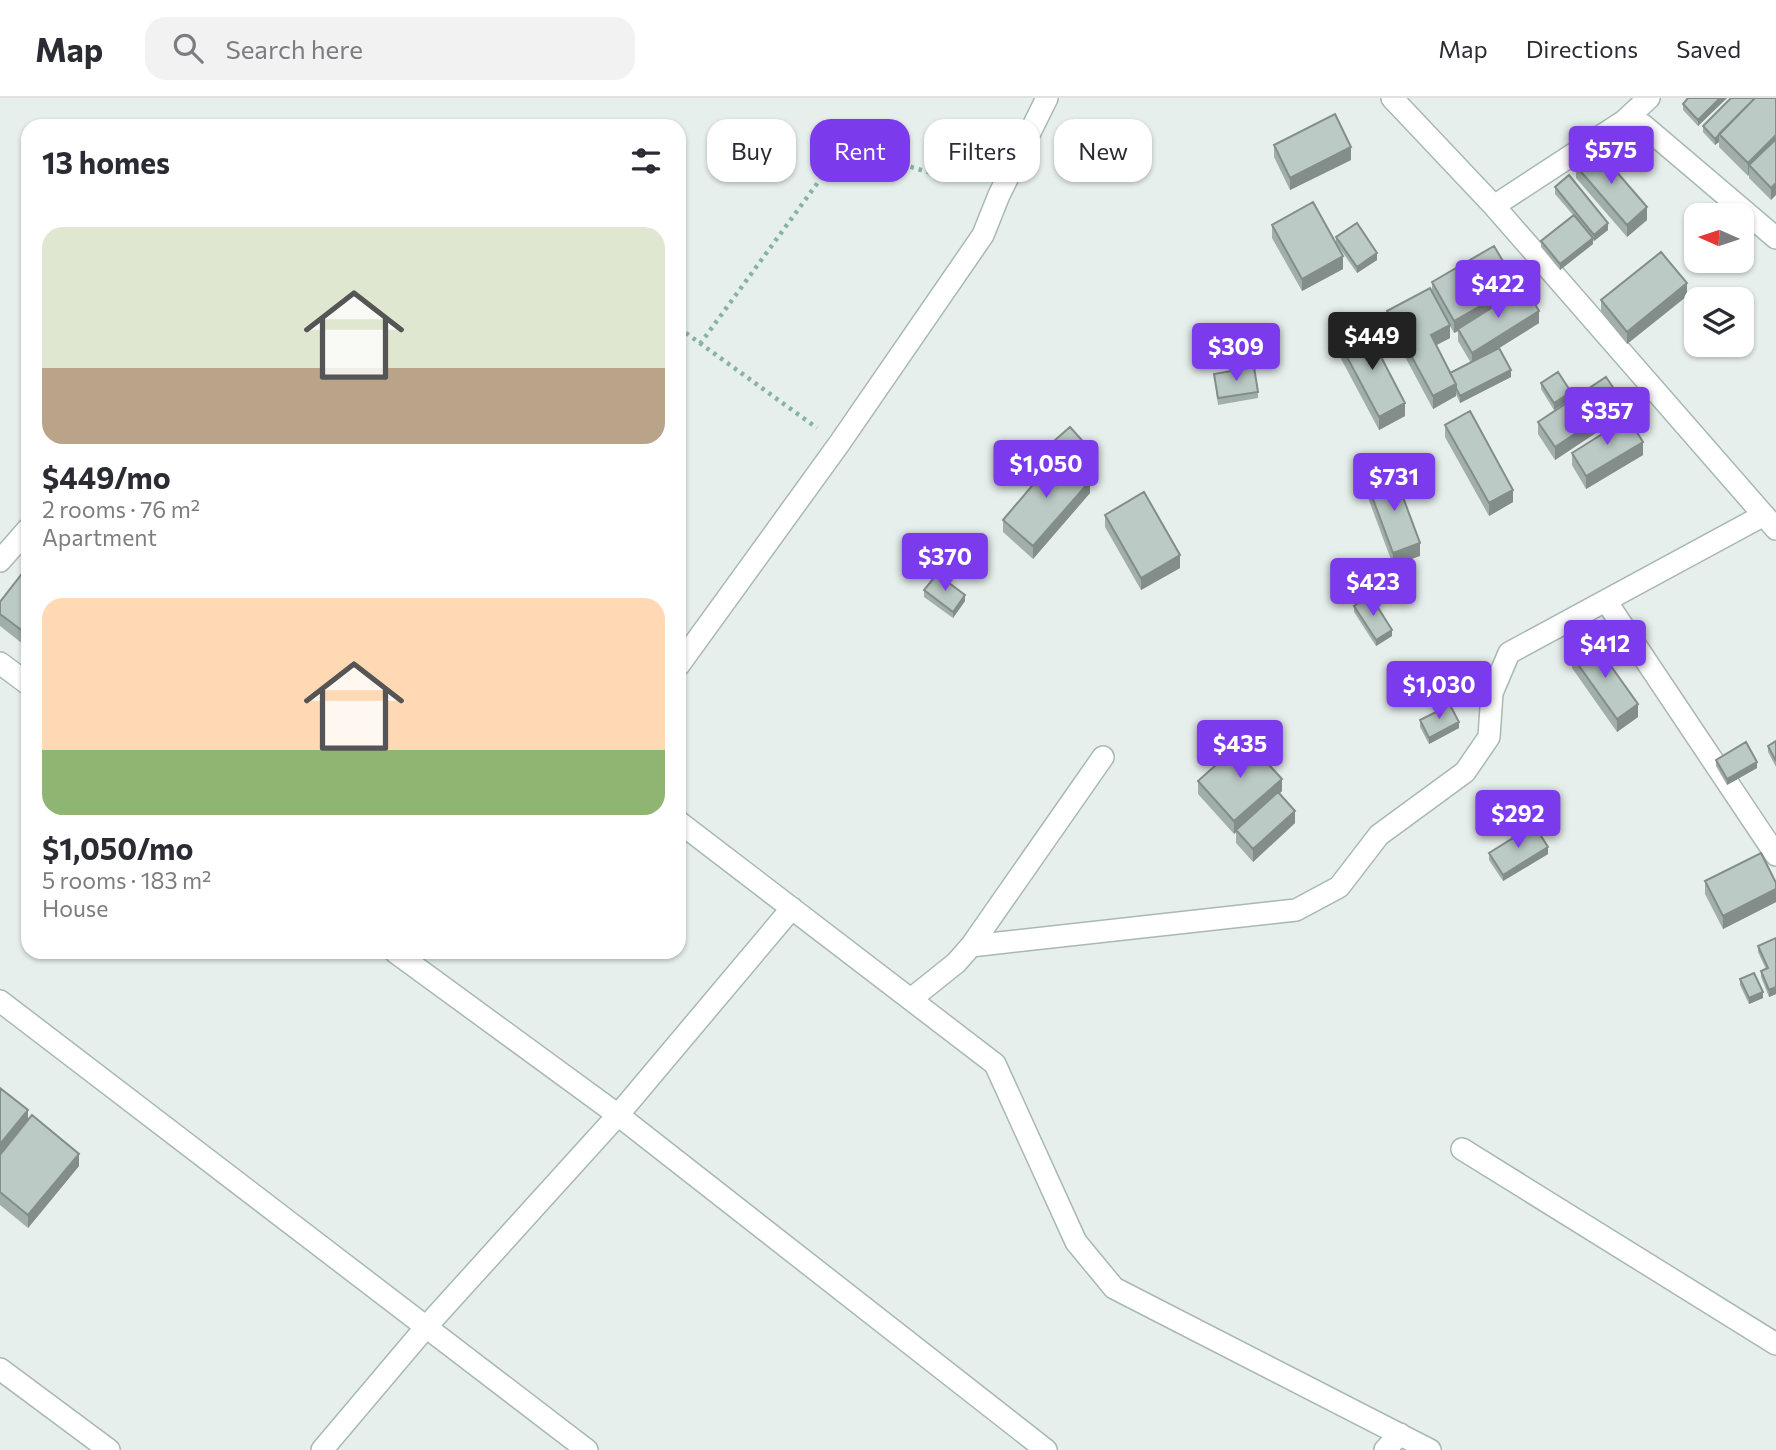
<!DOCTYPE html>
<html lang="en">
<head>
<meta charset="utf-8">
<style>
	body { margin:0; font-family:Commissioner,sans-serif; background:#f2f2f3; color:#2b2b33; height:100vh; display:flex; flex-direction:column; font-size:26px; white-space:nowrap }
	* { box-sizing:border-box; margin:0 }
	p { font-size:23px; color:#7c7c81 }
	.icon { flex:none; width:38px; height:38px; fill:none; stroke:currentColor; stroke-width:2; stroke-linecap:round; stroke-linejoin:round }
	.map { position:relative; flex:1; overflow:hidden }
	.details { position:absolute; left:21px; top:21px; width:665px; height:840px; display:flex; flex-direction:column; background:#fff; border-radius:21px; box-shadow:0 2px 5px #0004 }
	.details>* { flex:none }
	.banner { position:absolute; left:707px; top:21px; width:665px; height:63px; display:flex; gap:14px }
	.needle { width:46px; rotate:273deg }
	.fabs { position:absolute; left:1684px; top:105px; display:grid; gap:14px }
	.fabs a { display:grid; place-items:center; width:70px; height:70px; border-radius:14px; background:#fff; box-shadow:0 2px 5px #0004; font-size:35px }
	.price { position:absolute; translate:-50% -60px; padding:0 16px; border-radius:7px; background:#7c3aed; color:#fff; font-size:23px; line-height:46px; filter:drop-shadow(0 2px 4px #0008) }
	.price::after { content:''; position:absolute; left:50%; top:42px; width:21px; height:16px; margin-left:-10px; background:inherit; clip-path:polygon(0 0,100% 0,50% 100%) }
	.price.active { background:#222; color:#fff }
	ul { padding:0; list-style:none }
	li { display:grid; align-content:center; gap:14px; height:371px; padding:0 21px }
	li span { display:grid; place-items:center; height:217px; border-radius:21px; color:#555 }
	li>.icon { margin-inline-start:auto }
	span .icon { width:126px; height:126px; fill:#fffc; stroke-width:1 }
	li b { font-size:30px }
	h2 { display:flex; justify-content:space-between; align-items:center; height:84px; padding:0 21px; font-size:30px }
	.chip { padding:0 24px; border-radius:21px; background:#fff; box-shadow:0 2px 5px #0004; font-size:24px; line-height:63px }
	.chip.active { background:#7c3aed; color:#fff }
	header { display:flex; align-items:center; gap:42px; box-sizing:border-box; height:98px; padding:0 35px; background:#fff; border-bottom:2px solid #e1e1e2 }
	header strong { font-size:33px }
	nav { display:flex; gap:38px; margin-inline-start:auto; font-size:24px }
	.search { width:490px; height:63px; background:#f2f2f3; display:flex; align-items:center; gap:18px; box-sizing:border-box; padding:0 24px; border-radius:21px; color:#7c7c81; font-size:26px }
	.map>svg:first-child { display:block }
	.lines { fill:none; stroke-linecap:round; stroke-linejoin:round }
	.service-casing { stroke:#a8b8b2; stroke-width:24 }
	.minor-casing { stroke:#a8b8b2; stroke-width:24 }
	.path { stroke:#86b3a5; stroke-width:4.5; stroke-dasharray:3.5 5; stroke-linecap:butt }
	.service { stroke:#fff; stroke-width:21 }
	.minor { stroke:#fff; stroke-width:21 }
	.wall { fill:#a1aea9; fill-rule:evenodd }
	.shaded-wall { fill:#838d89 }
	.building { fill:#bbcac4; stroke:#838d89; stroke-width:2 }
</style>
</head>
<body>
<header>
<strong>Map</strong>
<div class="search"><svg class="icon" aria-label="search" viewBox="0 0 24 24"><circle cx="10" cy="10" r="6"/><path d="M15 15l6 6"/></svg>Search here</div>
<nav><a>Map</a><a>Directions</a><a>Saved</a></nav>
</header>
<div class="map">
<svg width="1776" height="1352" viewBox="0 0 1776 1352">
	<rect width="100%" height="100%" fill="#e6efeb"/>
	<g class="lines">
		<g class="service-casing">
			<path id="service" d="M1462 1051 1776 1246"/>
		</g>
		<g class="minor-casing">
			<path id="minor" d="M1392 0 1494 108 1776 431
				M1624 23 1649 0
				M1494 108 1624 23 1643 27 1776 140
				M0 463 28 431
				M1606 503 1776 757
				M0 565 28 586
				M679 567 839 346 983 137 999 97 1047 0
				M679 724 995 966 1076 1144 1114 1190 1430 1352
				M971 848 1103 659
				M395 854 618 1017 1046 1352
				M911 901 956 865 971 848 1296 812 1339 789 1379 737 1465 674 1489 639 1492 595 1509 555 1764 417
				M0 903 587 1352
				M0 1271 109 1352
				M322 1352 426 1229 618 1017 792 810
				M1385 1352 1400 1336"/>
		</g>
		<path class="path" d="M219 28 220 26 226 28
			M679 230 817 330
			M700 246 835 61C844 60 854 58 863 58 904 60 931 85 977 76"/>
		<use href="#service" class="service"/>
		<use href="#minor" class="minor"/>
	</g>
	<path class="wall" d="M1727 0 1698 28 1683 12V6Z
		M1776 0 1771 102 1749 80V76L1748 78 1719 49V44L1715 47 1703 34V28Z
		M1274 47 1351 62 1290 92 1274 59Z
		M1576 68 1647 122 1627 139 1576 80Z
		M1555 89 1608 132 1594 143 1593 142V146L1560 172 1541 149V143L1573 117 1555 96Z
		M1272 127 1343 171 1302 193 1272 140Z
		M1336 139 1377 162 1357 175 1336 145Z
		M1432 184 1517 195 1539 225 1499 250 1511 279 1460 305 1456 296V298L1433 311 1387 225V213L1432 194ZM1450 228 1454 235 1458 233V243L1471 265 1450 275 1436 247 1450 240Z
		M1687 198 1627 246 1601 214V202Z
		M1339 244 1405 318 1379 332 1339 257Z
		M1214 276 1258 294V300L1218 307Z
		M1541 285 1571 301 1554 312 1541 291Z
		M1623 317 1555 362 1538 336V324Z
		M1445 327 1513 404 1489 418 1445 339Z
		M1054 343 1087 355 1072 367 1090 395 1033 461 1003 434V422L1062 359 1054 349Z
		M1572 355 1643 357 1586 391 1572 367Z
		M1367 385 1420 458 1393 467 1367 397Z
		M1105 417 1180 470 1141 492 1105 429Z
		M28 468V550L0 528V504Z
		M924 492 965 503 953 520 924 499Z
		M1354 508 1392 538 1376 548 1354 514Z
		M1572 558 1638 619 1617 634 1572 570Z
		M1420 622 1459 630 1429 646 1420 629Z
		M1776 643V669L1768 654V648Z
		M1716 662 1757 670 1727 687 1716 668Z
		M1198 683 1282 693 1280 695 1295 725 1253 764 1236 745V734L1234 736 1198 696Z
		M1489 755 1548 756 1503 783 1489 762Z
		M1705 783 1776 785V804L1723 831 1705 796Z
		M1776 840V896L1769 899 1761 879V873L1766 871 1758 854V848Z
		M1740 881 1763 900 1749 906 1740 887Z
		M0 990 28 1023 79 1068 28 1130 0 1107Z"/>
	<path class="shaded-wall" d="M1720 0H1727L1698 28V22Z
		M1719 37V44L1715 47V41Z
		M1776 37V49L1749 67V76L1748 78V65Z
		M1351 49V62L1290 92V80Z
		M1776 85V97L1771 102V90Z
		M1647 109V122L1627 139V127Z
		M1608 125V132L1594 143V137Z
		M1593 140V146L1560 172V166Z
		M1377 155V162L1357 175V169Z
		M1343 158V171L1302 193V181Z
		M1687 185V198L1627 246V234Z
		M1517 187V199L1458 231V233L1454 235V223Z
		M1539 213V225L1472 267V255Z
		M1450 227V240L1431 250V237Z
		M1511 272V279L1460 305V298Z
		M1456 286V298L1433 311V298Z
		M1571 294V301L1554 312V305Z
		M1623 304V317L1555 362V349Z
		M1405 305V318L1379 332V319Z
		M1643 344V357L1586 391V378Z
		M1087 348V355L1071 369V362Z
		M1090 383V395L1033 461V448Z
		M1513 392V404L1489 418V405Z
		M1420 445V458L1393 467V455Z
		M1180 457V470L1141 492V480Z
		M965 497V503L953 520V514Z
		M1392 532V538L1376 548V542Z
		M1638 606V619L1617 634V621Z
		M1459 624V630L1429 646V640Z
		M1757 664V670L1727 687V681Z
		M1282 681V693L1234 736V723Z
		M1295 713V725L1253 764V751Z
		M1548 749V756L1503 783V777Z
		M1776 791V804L1723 831V818Z
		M1776 889V896L1769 899V892Z
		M1763 894V900L1749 906V900Z
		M28 1012V1025L0 1059V1046Z
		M79 1056V1068L28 1130V1117Z"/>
	<path class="building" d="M1688 0H1720L1698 22 1683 6Z
		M1731 0H1755L1715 41 1703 28Z
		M1755 0H1776V37L1748 65 1719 36Z
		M1335 16 1351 49 1290 80 1274 47Z
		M1776 41V85L1771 90 1749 67Z
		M1596 50 1647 109 1627 127 1576 68Z
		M1569 77 1608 125 1594 137 1555 89Z
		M1313 104 1343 158 1302 181 1272 127Z
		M1574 117 1593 140 1560 166 1541 143Z
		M1357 125 1377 155 1357 169 1336 139Z
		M1494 148 1517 187 1454 223 1432 184Z
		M1661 154 1687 185 1627 234 1601 202Z
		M1525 189 1539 213 1472 255 1458 231Z
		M1430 190 1450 227 1431 237 1456 286 1433 298 1387 213Z
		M1366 230 1405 305 1379 319 1339 244Z
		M1499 250 1511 272 1460 298 1456 290V286L1450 275Z
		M1254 269 1258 294 1218 300 1214 276Z
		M1558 274 1571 294 1554 305 1541 285Z
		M1606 279 1623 304 1555 349 1538 324Z
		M1470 313 1513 392 1489 405 1445 327Z
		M1628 320 1643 344 1586 378 1572 355Z
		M1070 329 1087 348 1071 362 1054 343Z
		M1059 356 1090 383 1033 448 1003 422Z
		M1394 375 1420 445 1393 455 1367 385Z
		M1144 394 1180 457 1141 480 1105 417Z
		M28 468V537L0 516V504Z
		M937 476 965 497 953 514 924 492Z
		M1370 497 1392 532 1376 542 1354 508Z
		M1593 543 1638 606 1617 621 1572 558Z
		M1450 607 1459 624 1429 640 1420 622Z
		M1245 641 1282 681 1234 723 1198 683Z
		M1776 643V663L1768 648Z
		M1746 644 1757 664 1727 681 1716 662Z
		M1278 694 1295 713 1253 751 1236 732Z
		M1534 727 1548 749 1503 777 1489 755Z
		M1761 755 1776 785V791L1723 818 1705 783Z
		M1776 840V889L1769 892 1761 873 1768 870 1758 848Z
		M1754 875 1763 894 1749 900 1740 881Z
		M0 990 28 1012 0 1046Z
		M32 1017 79 1056 28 1117 0 1094V1057Z"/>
</svg>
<div class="fabs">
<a><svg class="needle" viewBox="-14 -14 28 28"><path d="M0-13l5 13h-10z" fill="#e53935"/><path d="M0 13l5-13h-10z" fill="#7c7c81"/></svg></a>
<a><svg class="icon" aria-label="layers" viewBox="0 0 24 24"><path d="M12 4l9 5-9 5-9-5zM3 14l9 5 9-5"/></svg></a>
</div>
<b class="price" style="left:1611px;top:88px">$575</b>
<b class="price" style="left:1498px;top:222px">$422</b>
<b class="price active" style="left:1372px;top:274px">$449</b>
<b class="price" style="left:1236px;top:285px">$309</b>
<b class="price" style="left:1607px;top:349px">$357</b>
<b class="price" style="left:1046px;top:402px">$1,050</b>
<b class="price" style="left:1394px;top:415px">$731</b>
<b class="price" style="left:945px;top:495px">$370</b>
<b class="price" style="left:1373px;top:520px">$423</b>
<b class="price" style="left:1605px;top:582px">$412</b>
<b class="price" style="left:1439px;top:623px">$1,030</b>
<b class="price" style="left:1240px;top:682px">$435</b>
<b class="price" style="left:1518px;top:752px">$292</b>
<div class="banner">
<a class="chip">Buy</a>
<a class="chip active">Rent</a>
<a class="chip">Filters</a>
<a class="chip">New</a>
</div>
<section class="details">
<h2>13 homes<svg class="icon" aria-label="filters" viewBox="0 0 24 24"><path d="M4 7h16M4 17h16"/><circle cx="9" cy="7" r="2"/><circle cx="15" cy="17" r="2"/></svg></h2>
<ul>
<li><span style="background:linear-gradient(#dfe7d0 65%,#b9a48a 0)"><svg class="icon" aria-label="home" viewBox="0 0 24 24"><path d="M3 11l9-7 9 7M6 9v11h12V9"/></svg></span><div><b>$449/mo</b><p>2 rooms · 76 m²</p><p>Apartment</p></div></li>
<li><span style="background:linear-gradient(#ffd9b3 70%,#8fb573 0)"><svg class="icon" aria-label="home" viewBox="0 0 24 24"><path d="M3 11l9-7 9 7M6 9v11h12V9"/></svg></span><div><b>$1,050/mo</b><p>5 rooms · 183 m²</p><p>House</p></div></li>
</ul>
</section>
</div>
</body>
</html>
